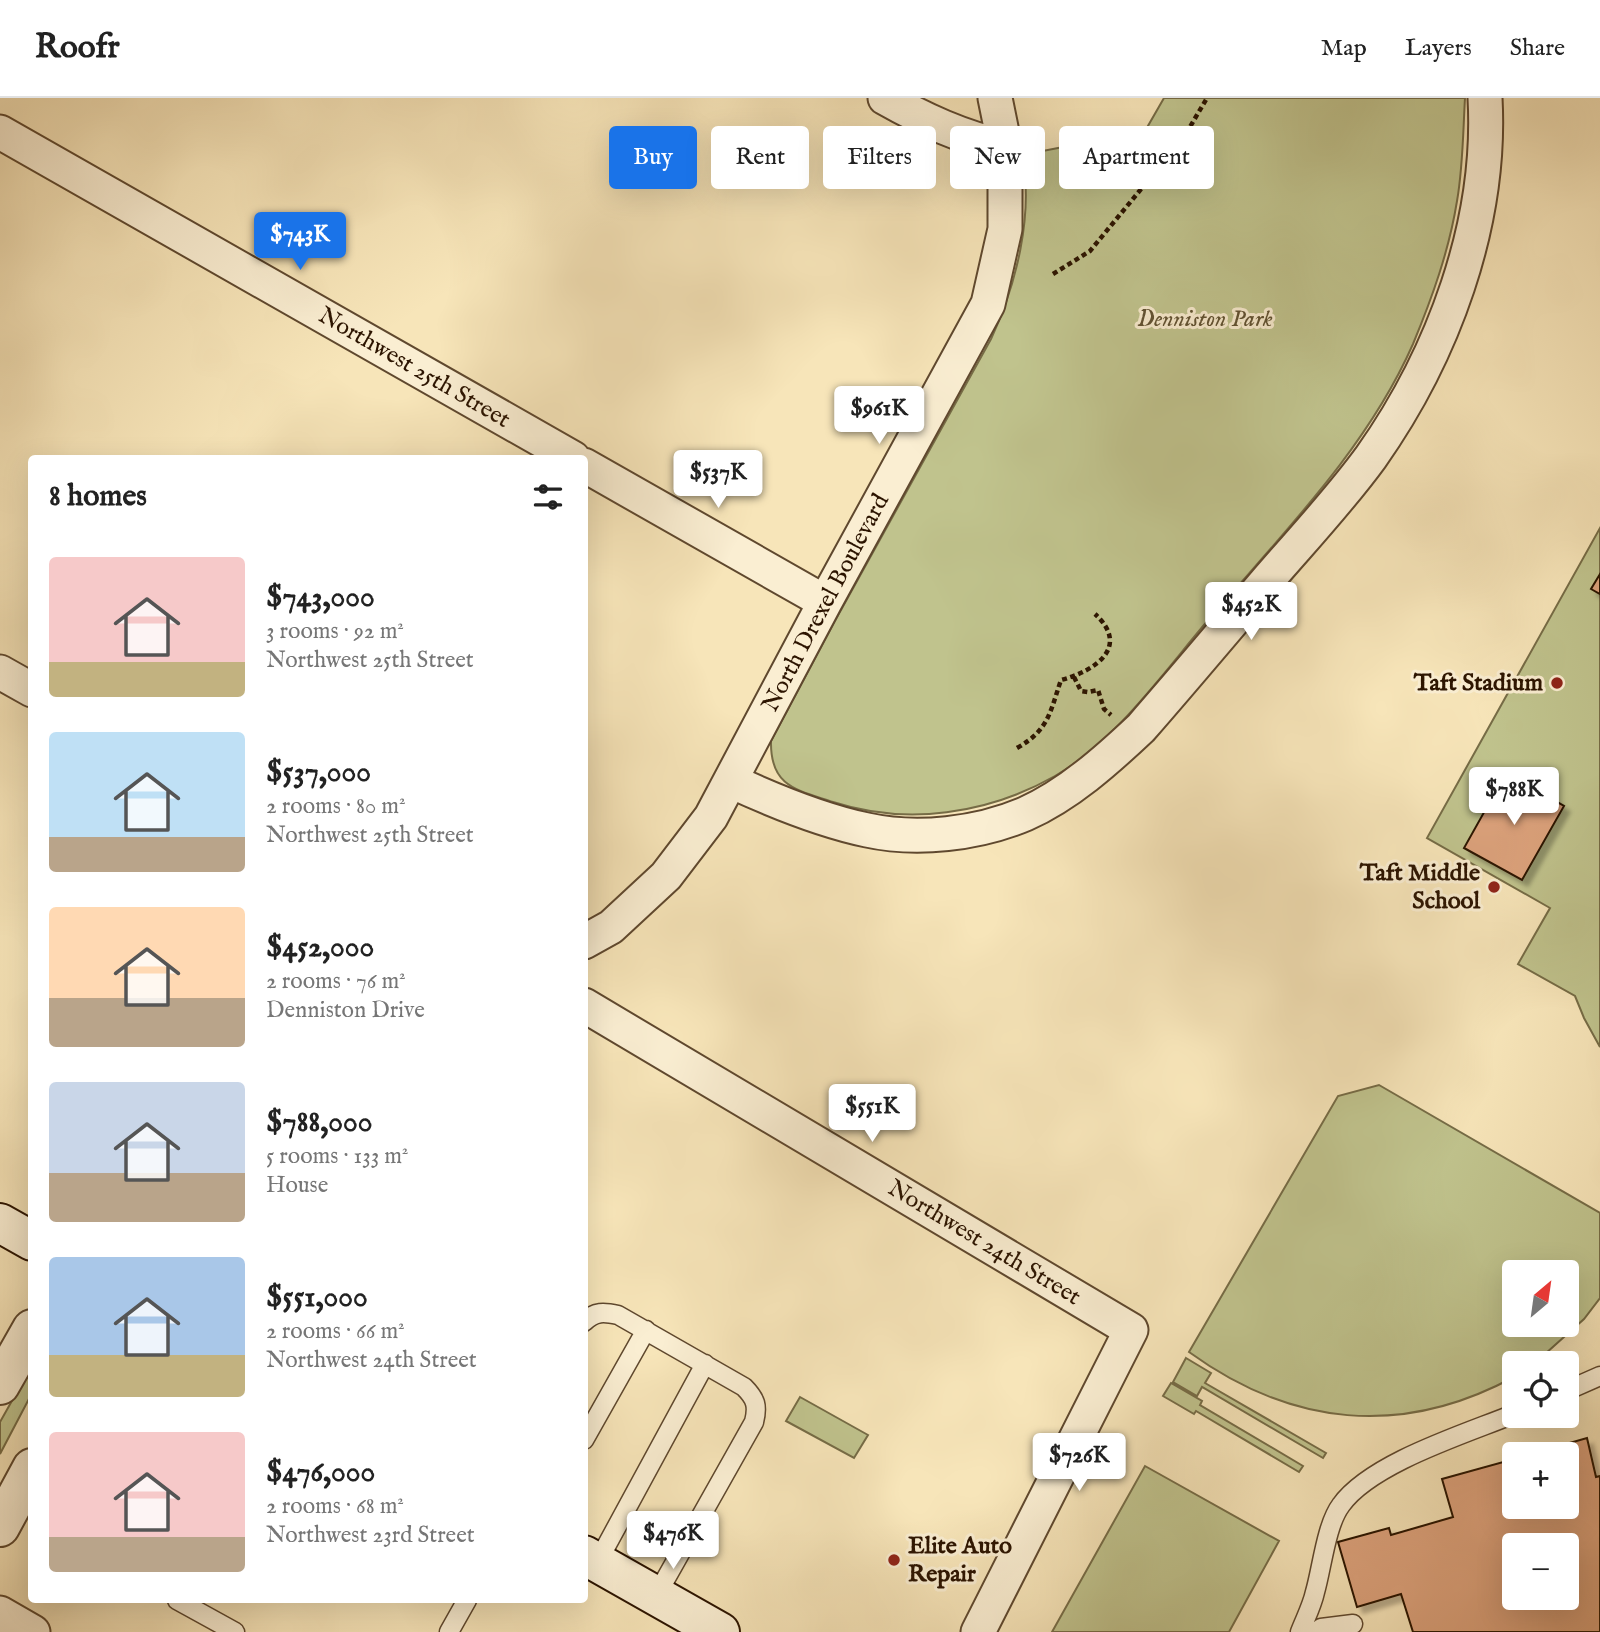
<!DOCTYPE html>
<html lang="en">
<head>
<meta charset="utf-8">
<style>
	body { margin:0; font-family:"IM FELL English",serif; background:#f6f6f6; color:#222; height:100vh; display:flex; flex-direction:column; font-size:26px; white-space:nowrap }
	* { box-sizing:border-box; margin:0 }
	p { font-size:23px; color:#767676 }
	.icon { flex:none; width:38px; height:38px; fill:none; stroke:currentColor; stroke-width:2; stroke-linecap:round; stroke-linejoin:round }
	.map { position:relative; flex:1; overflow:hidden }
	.details { position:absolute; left:28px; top:357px; width:560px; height:1148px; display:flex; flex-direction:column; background:#fff; border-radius:7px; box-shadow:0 7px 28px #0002 }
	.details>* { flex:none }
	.guide { position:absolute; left:609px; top:28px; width:665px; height:63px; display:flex; gap:14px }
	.needle { width:46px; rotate:29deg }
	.buttons { position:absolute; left:1502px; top:1162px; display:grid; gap:14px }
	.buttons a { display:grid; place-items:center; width:77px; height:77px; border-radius:7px; background:#fff; box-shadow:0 7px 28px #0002; font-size:35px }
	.price { position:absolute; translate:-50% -60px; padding:0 16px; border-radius:7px; background:#fff; color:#222; font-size:23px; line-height:46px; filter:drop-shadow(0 2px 4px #0008) }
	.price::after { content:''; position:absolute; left:50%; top:42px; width:21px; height:16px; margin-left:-10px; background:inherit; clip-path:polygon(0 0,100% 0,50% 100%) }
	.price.current { background:#1a73e8; color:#fff }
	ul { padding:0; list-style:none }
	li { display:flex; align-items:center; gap:21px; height:175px; padding:0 21px }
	li span { display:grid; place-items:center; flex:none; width:196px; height:140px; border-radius:7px; color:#555 }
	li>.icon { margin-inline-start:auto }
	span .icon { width:84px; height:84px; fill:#fffc; stroke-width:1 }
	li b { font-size:30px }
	h2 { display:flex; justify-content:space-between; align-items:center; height:84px; padding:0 21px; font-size:30px }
	.chip { padding:0 24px; border-radius:7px; background:#fff; box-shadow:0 7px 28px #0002; font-size:24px; line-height:63px }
	.chip.current { background:#1a73e8; color:#fff }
	header { display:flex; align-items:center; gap:42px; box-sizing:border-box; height:98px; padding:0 35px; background:#fff; border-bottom:2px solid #e0e0e0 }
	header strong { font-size:33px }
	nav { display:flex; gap:38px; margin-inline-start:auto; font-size:24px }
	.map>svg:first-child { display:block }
	.green { fill:#c0c38d; stroke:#766c46; stroke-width:2; fill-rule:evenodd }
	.building { fill:#dca27b; stroke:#2c1400; stroke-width:2; fill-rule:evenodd; filter:url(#shadow) }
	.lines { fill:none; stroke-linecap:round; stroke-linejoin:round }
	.service-casing { stroke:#5f482e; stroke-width:21 }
	.minor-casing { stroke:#5f482e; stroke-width:37 }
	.tertiary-casing { stroke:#5f482e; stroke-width:42 }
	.secondary-casing { stroke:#2c1400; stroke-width:42 }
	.path { stroke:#2c1400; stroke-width:4.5; stroke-dasharray:5 3.5; stroke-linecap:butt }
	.service { stroke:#faeed2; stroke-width:18 }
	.minor { stroke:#faeed2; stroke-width:33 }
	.tertiary { stroke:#faeed2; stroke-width:38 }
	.secondary { stroke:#faeed2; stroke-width:38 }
	.poi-dot { fill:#8f2418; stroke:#faeed2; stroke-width:2.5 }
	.labels { text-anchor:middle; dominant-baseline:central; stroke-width:6; stroke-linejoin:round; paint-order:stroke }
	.park-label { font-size:24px; font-style:italic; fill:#605131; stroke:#faeed2 }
	.street-label { font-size:24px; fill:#2c1400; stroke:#faeed2 }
	.poi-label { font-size:24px; font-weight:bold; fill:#2c1400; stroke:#faeed2; text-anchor:end }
</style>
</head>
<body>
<header>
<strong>Roofr</strong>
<nav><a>Map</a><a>Layers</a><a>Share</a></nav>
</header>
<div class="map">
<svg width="1600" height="1534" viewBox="0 0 1600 1534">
	<defs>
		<filter id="shadow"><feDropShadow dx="6" dy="6" stdDeviation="2" flood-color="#0004"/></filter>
	</defs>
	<rect width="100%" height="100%" fill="#f7e5b9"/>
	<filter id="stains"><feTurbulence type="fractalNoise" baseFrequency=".00286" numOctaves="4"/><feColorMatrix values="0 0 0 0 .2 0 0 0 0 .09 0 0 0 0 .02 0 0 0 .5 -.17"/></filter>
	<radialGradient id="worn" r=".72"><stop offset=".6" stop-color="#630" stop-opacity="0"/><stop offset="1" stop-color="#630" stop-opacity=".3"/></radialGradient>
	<path class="green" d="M1164 0H1465C1463 34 1463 69 1457 103 1449 153 1432 200 1413 246 1366 353 1279 439 1204 527 1161 578 1114 644 1055 678 988 716 907 728 833 704 797 692 770 689 771 643L836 521 991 241C1016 187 1034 117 1022 57L1145 33Z
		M1600 430V949L1584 920 1575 898 1518 866 1550 810 1427 740Z
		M1379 987 1600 1115V1200L1584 1221 1535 1265H1514V1279C1401 1340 1291 1328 1189 1254L1338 998ZM1566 1174V1227H1514V1174Z
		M1186 1260 1211 1275 1205 1285 1326 1355 1323 1360 1202 1289 1197 1298 1173 1284Z
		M31 1269V1297L0 1356V1324Z
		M1171 1285 1202 1303 1200 1307 1303 1368 1299 1374 1196 1313 1194 1316 1163 1298Z
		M800 1299 868 1337 854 1360 786 1323Z
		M1145 1368 1279 1443 1229 1534H1052Z"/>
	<path class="building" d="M1600 476V496L1591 491Z
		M1506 675 1564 708 1522 782 1464 750Z
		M1587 1340 1596 1379 1600 1378V1534H1413L1401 1496 1357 1509 1338 1444 1389 1430 1391 1437 1453 1419 1442 1381 1514 1361V1409H1566V1356H1531ZM1514 1447H1566V1500H1514Z"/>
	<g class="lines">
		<g class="service-casing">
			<path id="service" d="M584 1224C595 1213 604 1214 618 1217L744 1289C756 1301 758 1308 754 1324L656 1498
				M1566 1293 1600 1278
				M584 1342 646 1232
				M597 1465 705 1266
				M177 1502 235 1534
				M449 1534 467 1502
				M1300 1534C1305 1521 1312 1508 1315 1494 1322 1470 1326 1427 1341 1407 1371 1365 1465 1336 1514 1316
				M1316 1534 1321 1530 1353 1526"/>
		</g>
		<g class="minor-casing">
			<path id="minor" d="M885 0C924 22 961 39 1005 49
				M0 34 573 360
				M584 367 825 504
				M0 574 32 592
				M731 683C774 703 820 722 867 732 917 743 978 736 1025 716 1068 697 1107 662 1141 630 1183 582 1224 533 1265 485 1301 443 1339 403 1371 359 1443 257 1492 126 1485 0
				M584 844 611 829 666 778 711 719 825 504 988 206 1005 131V49L995 0
				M584 907 1131 1232 978 1534
				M0 1515 33 1534"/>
		</g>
		<g class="tertiary-casing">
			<path id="tertiary" d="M0 1287 32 1231
				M0 1429 32 1370"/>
		</g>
		<g class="secondary-casing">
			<path id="secondary" d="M0 1125 32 1143
				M584 1457 720 1534"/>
		</g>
		<path class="path" d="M1053 176 1090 153 1184 39 1207 0
			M1074 579 1081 593 1088 594 1098 592 1104 611 1111 617
			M1017 650C1049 632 1050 614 1061 582 1095 573 1131 549 1095 516"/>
		<use href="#service" class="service"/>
		<use href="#minor" class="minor"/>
		<use href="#tertiary" class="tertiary"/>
		<use href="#secondary" class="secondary"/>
	</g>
	<g class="poi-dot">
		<circle cx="1557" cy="585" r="7"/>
		<circle cx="1494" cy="789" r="7"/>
		<circle cx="894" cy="1462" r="7"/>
	</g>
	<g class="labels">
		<g class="park-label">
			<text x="1205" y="221">Denniston Park</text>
		</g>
		<g class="street-label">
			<text transform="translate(414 270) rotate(30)">Northwest 25th Street</text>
			<text transform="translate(826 505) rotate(-62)">North Drexel Boulevard</text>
			<text transform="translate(984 1145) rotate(31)">Northwest 24th Street</text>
		</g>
		<g class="poi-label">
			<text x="1543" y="585">Taft Stadium</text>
			<text x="1480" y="775">Taft Middle<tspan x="1480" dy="28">School</tspan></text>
			<text x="908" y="1448" text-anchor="start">Elite Auto<tspan x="908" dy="28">Repair</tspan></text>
		</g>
	</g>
	<rect width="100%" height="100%" filter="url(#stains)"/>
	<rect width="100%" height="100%" fill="url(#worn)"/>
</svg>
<div class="buttons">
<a><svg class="needle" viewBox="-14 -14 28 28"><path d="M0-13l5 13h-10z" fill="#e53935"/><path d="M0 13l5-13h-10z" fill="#767676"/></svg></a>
<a><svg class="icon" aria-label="locate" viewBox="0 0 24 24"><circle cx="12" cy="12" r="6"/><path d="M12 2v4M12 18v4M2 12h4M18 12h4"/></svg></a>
<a>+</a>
<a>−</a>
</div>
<b class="price current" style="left:300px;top:174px">$743K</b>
<b class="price" style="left:879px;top:348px">$961K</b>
<b class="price" style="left:718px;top:412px">$537K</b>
<b class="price" style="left:1251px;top:544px">$452K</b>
<b class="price" style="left:1514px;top:729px">$788K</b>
<b class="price" style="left:872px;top:1046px">$551K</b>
<b class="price" style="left:1079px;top:1395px">$726K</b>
<b class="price" style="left:673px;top:1473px">$476K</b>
<div class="guide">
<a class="chip current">Buy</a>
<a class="chip">Rent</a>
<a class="chip">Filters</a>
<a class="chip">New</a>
<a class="chip">Apartment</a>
</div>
<section class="details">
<h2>8 homes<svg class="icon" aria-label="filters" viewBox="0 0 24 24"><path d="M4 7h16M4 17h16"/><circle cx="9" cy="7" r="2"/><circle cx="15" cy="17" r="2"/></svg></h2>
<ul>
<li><span style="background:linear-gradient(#f6c9c9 75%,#c2b280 0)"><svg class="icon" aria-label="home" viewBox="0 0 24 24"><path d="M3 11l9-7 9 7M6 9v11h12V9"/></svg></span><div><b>$743,000</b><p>3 rooms · 92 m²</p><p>Northwest 25th Street</p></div></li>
<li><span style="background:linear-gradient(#bfe0f5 75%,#b9a48a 0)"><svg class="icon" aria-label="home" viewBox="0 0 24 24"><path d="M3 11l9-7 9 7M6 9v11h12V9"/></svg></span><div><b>$537,000</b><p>2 rooms · 80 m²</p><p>Northwest 25th Street</p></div></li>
<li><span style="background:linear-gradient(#ffd9b3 65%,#b9a48a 0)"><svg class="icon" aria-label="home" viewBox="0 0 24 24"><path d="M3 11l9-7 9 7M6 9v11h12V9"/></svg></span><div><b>$452,000</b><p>2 rooms · 76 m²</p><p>Denniston Drive</p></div></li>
<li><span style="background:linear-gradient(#c9d6e8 65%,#b9a48a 0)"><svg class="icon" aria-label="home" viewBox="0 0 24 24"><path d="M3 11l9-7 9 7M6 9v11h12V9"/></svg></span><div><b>$788,000</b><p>5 rooms · 133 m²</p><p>House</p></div></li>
<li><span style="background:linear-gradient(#a9c7e8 70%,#c2b280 0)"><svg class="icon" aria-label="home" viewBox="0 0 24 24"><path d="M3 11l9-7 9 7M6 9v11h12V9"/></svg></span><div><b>$551,000</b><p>2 rooms · 66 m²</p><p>Northwest 24th Street</p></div></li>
<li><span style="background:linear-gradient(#f6c9c9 75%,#b9a48a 0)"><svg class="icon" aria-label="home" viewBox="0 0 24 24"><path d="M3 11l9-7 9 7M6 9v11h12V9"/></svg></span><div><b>$476,000</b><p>2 rooms · 68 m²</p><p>Northwest 23rd Street</p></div></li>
</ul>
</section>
</div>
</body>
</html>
